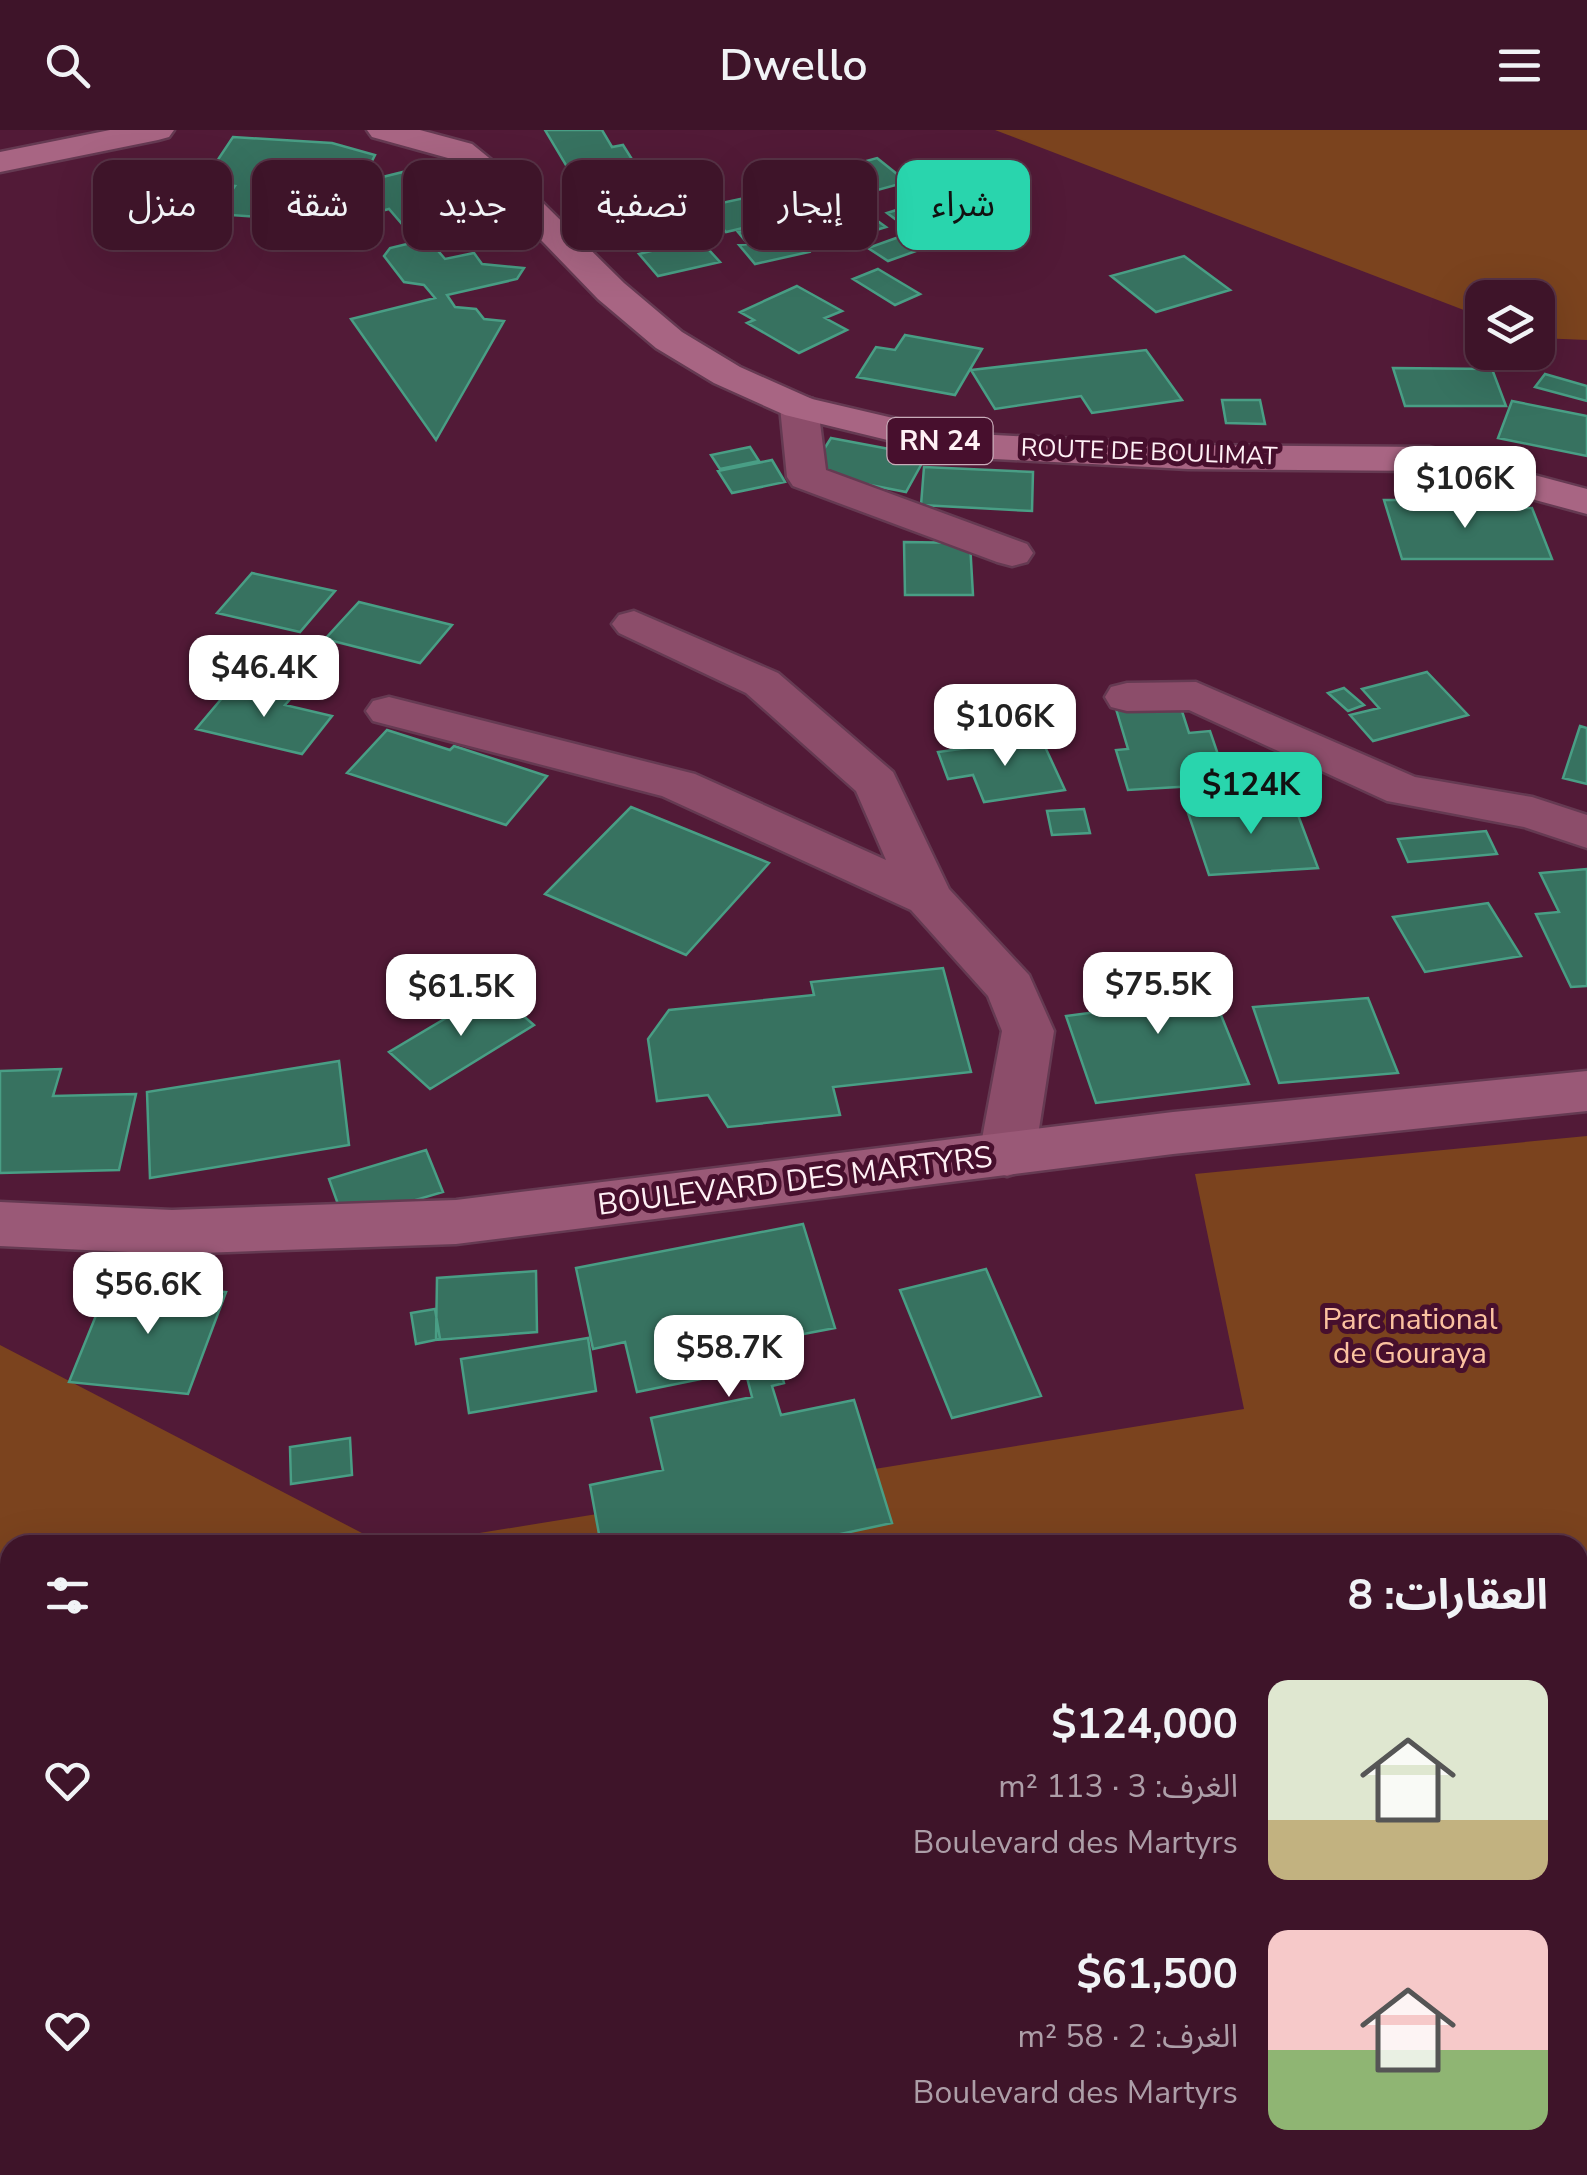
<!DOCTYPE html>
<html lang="ar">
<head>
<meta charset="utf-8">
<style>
	body { margin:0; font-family:"Nunito Sans","Noto Sans Arabic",sans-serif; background:#451d31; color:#f1f3f6; direction:rtl; height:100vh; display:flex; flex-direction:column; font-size:38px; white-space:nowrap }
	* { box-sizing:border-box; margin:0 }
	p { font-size:32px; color:#ad9ea8 }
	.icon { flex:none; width:55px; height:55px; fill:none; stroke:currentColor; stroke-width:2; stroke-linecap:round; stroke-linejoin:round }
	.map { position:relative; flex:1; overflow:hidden; direction:ltr }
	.sheet { position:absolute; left:0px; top:1405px; width:1588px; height:640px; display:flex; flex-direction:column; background:#3e1429; border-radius:30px 30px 0 0; box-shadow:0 10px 40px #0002,0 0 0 2px #573346; direction:rtl }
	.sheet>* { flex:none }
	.guide { position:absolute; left:30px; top:30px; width:1000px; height:90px; direction:rtl; display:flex; gap:20px }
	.tools { position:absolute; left:1465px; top:150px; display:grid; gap:20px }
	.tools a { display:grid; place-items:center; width:90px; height:90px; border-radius:20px; background:#3e1429; box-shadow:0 10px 40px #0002,0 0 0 2px #573346; font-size:50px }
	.price { position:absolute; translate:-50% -85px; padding:0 22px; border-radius:20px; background:#fff; color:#222; font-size:32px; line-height:65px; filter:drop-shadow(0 2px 5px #0008) }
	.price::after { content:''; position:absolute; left:50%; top:60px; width:30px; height:22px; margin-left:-15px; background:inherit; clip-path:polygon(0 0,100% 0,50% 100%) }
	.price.active { background:#29d5ad; color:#111 }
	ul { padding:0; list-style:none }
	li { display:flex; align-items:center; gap:30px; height:250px; padding:0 40px }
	li span { display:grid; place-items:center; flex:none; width:280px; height:200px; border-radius:20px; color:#555 }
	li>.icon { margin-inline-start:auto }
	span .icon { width:120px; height:120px; fill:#fffc; stroke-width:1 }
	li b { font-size:42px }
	h2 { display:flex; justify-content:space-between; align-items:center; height:120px; padding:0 40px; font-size:42px }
	.tag { padding:0 35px; border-radius:20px; background:#3e1429; box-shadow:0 10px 40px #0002,0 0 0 2px #573346; font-size:35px; line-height:90px }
	.tag.active { background:#29d5ad; color:#111 }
	header { display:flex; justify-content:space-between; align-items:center; height:130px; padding:0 40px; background:#3e1429; font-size:45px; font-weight:600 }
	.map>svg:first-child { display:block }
	.green { fill:#7b431e }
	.building { fill:#377260; stroke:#499e85; stroke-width:2.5 }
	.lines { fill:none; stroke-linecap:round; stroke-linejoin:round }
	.street-casing { stroke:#653a52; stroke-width:5 }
	.secondary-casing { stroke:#653a52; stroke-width:5 }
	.primary-casing { stroke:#653a52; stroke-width:5 }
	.street { fill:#8c4d6a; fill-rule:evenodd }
	.secondary { fill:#9a5977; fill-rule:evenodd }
	.primary { fill:#a86583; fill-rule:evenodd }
	.labels { text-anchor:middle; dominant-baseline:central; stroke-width:10; stroke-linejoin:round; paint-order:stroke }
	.far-street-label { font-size:25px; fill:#fff0f5; stroke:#470f2d }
	.shield { fill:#470f2d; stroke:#c8acb9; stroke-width:2.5 }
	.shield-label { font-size:28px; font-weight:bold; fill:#fff0f5 }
	.street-label { font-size:30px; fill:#fff0f5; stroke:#470f2d }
	.park-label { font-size:30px; fill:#fbc2a0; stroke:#470f2d }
</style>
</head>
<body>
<header><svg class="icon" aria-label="menu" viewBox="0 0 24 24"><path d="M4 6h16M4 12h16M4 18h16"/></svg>Dwello<svg class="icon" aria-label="search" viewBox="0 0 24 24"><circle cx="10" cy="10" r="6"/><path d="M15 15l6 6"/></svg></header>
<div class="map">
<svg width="1587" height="2045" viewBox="0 0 1587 2045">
	<rect width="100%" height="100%" fill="#521a37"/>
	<path class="green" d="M995 0H1587V210L1538 208V168H1482V187Z
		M1587 1006V2045H0V1215L385 1415H10V2035H1578V1415H406L1244 1279 1195 1044Z"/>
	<path class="building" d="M545 0H602L612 17 623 15 640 42 576 52Z
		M233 7 332 13 375 25 369 37 290 89 215 84 235 56 203 52Z
		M877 28 907 52 863 64 833 40Z
		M411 40 462 96 414 108 389 79 370 84 346 56Z
		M814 46 838 69 791 80 774 63 790 60 783 53Z
		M632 48 645 65 593 75 580 57Z
		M749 67 773 91 726 102 703 77Z
		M925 71 953 91 914 103 887 83Z
		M696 75 721 100 641 119 613 87 649 79 672 103 693 98 675 80Z
		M858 77 886 97 834 113 806 93Z
		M782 93 809 122 755 134 739 115 748 114 738 102Z
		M899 107 919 120 888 131 868 118Z
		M428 109 445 129 474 123 482 134 524 138 517 149 447 165 455 177 476 179 484 189 504 191 436 310 351 189 435 168 424 155 404 152 384 126 390 118Z
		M699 109 720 132 658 146 639 124Z
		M1184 126 1230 160 1156 182 1111 146Z
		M878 139 920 164 895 175 853 149Z
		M797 156 842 181 825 188 847 200 799 223 747 193 754 190 740 182Z
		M905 205 982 219 955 265 857 247 876 217 895 220Z
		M1146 220 1182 270 1092 283 1081 266 995 279 971 240Z
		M1393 238 1492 239 1506 276H1405Z
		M1545 244 1587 256V271L1535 257Z
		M1222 270H1260L1265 294 1226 293Z
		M1512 271 1587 286V326L1498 308Z
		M831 308 926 326 906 362 809 343Z
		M750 317 759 331 720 339 711 325Z
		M772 330 785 352 732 363 718 341Z
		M924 337 1033 342 1032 381 921 375Z
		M1384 370H1470L1473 378H1532L1552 429H1402Z
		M904 412 970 413 973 465H905Z
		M252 443 335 461 300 502 217 483Z
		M359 472 452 495 420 533 325 509Z
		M1427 542 1468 585 1373 611 1350 585 1379 578 1362 559Z
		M234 554 292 567 285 575 332 586 302 624 196 599Z
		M1344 558 1364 575 1348 581 1328 563Z
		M1180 575 1189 603 1210 601 1228 654 1128 660 1116 620 1128 619 1116 579Z
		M1580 596 1587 598V654L1563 648Z
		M387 600 450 620 454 616 547 646 506 695 347 643Z
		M1041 608 1065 660 984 672 973 645 948 649 938 622Z
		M1292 669 1318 738 1209 745 1186 677Z
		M631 677 769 733 686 825 545 764Z
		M1084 679 1090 703 1052 705 1047 681Z
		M1486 701 1497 724 1408 732 1398 709Z
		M1587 739V856L1571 857 1536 784 1559 782 1540 743Z
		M1488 773 1521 826 1425 842 1393 787Z
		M1199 831 1249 954 1096 973 1066 886 1127 878 1113 841Z
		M943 838 971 942 833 957 840 985 728 997 708 965 657 971 648 909 669 880 814 865 811 852Z
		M493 860 534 895 430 959 389 922Z
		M1368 868 1398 943 1279 953 1253 877Z
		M339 931 349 1015 150 1048 147 962Z
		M61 939 53 966 136 964 119 1040 0 1043V941Z
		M426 1020 443 1062 344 1091 329 1049Z
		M803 1094 835 1198 772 1210 784 1253 772 1256 781 1285 854 1270 892 1393 789 1415H601L590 1355 663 1340 651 1288 752 1267 745 1240 637 1262 625 1212 593 1219 576 1138Z
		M986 1139 1041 1266 952 1288 900 1160Z
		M536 1141 537 1202 436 1210 437 1148Z
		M110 1151 226 1162 188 1264 69 1252Z
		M435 1179 440 1209 416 1214 411 1183Z
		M588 1208 596 1261 469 1283 461 1229Z
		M350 1308 352 1345 291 1354 290 1317Z
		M1578 1450 1587 1472V1565L1578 1566Z"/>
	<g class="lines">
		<g class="street-casing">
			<path id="street" d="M799 265 813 269 818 277 826 340 1027 414 1033 423 1027 432 1012 436 997 432 793 356 787 347 780 277 785 269Z
				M634 481 778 543 893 642 949 759 1029 845 1054 901 1035 1025 1026 1040 1007 1046 988 1040 979 1025 1002 901 988 866 911 780 662 666 373 591 366 581 373 571 389 567 695 644 886 730 856 661 746 563 619 503 612 494 619 485Z
				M1196 552 1415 647 1532 667 1587 685V718L1524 697 1387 671 1189 580 1127 581 1111 577 1105 567 1111 557 1127 553Z"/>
		</g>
		<g class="secondary-casing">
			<path id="secondary" d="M1587 941V981L1173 1024 456 1114 172 1124 0 1116V1072L172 1080 456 1070 1173 982Z"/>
		</g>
		<g class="primary-casing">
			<path id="primary" d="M110 0H174L169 7 158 10 0 42V22Z
				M367 0H420L472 14 537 67 624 153 682 202 740 237 812 269 957 303 1188 315 1429 317 1587 359V384L1428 341 1188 339 957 327 785 285 714 253 656 218 598 169 513 81 448 28 372 7Z"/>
		</g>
		<use href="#street" class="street"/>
		<use href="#secondary" class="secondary"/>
		<use href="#primary" class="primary"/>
	</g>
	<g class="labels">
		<g class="far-street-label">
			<text transform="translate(1149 322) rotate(2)">ROUTE DE BOULIMAT</text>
		</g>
		<rect class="shield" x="887.5" y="288" width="105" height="46" rx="8"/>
		<g class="shield-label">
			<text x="940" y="311">RN 24</text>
		</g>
		<g class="street-label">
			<text transform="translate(795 1051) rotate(-7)">BOULEVARD DES MARTYRS</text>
		</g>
		<g class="park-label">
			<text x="1410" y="1189">Parc national<tspan x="1410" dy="34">de Gouraya</tspan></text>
		</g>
	</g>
</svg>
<div class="tools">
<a><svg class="icon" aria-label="layers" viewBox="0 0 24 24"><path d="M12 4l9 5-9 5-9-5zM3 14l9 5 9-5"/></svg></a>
</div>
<b class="price" style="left:1465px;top:401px">$106K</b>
<b class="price" style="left:264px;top:590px">$46.4K</b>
<b class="price" style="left:1005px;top:639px">$106K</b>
<b class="price active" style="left:1251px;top:707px">$124K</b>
<b class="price" style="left:1158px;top:907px">$75.5K</b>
<b class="price" style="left:461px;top:909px">$61.5K</b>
<b class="price" style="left:148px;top:1207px">$56.6K</b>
<b class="price" style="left:729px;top:1270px">$58.7K</b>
<div class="guide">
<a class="tag active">شراء</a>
<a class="tag">إيجار</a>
<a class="tag">تصفية</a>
<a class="tag">جديد</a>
<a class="tag">شقة</a>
<a class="tag">منزل</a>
</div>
<section class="sheet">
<h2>العقارات: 8<svg class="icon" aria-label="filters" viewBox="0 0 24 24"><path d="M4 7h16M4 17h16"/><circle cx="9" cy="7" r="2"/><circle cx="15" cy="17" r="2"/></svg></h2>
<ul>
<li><span style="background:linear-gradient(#dfe7d0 70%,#c2b280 0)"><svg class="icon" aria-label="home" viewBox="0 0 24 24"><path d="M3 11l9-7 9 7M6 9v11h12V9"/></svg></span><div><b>$124,000</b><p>الغرف: 3 · 113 m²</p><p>Boulevard des Martyrs</p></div><svg class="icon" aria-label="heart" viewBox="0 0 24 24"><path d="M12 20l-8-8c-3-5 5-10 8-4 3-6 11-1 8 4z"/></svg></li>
<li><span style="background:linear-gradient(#f6c9c9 60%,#8fb573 0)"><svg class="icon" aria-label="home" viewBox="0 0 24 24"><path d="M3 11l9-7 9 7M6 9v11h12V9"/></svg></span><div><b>$61,500</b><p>الغرف: 2 · 58 m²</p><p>Boulevard des Martyrs</p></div><svg class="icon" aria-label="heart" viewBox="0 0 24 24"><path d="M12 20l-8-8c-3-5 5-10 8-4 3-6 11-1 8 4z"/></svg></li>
</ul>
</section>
</div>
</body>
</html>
